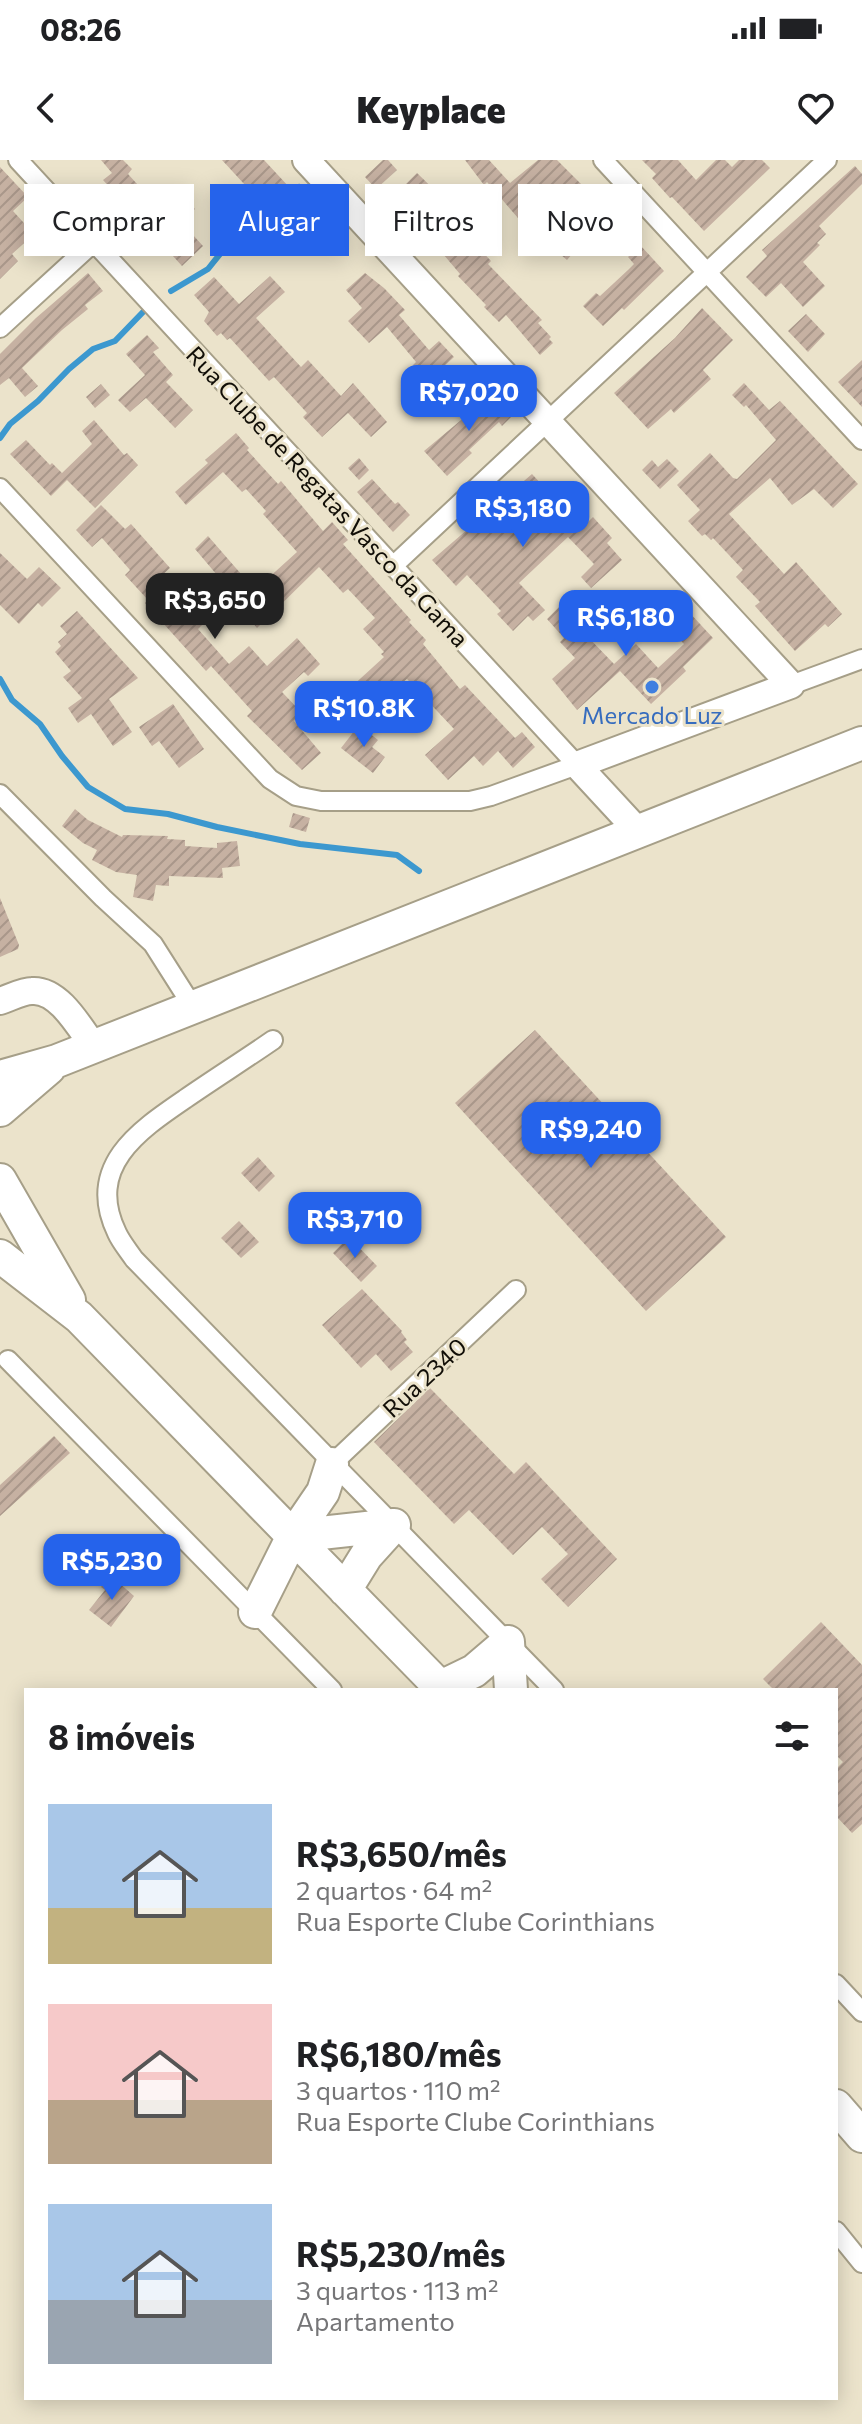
<!DOCTYPE html>
<html lang="pt">
<head>
<meta charset="utf-8">
<style>
	body { margin:0; font-family:Commissioner,sans-serif; background:#f2f2f2; color:#202124; height:100vh; display:flex; flex-direction:column; font-size:30px; white-space:nowrap }
	* { box-sizing:border-box; margin:0 }
	p { font-size:26px; color:#757577 }
	.icon { flex:none; width:44px; height:44px; fill:none; stroke:currentColor; stroke-width:2; stroke-linecap:round; stroke-linejoin:round }
	.map { position:relative; flex:1; overflow:hidden }
	.details { position:absolute; left:24px; top:1528px; width:814px; height:712px; display:flex; flex-direction:column; background:#fff; border-radius:0px; box-shadow:0 4px 20px #0003 }
	.details>* { flex:none }
	.hud { position:absolute; left:24px; top:24px; width:814px; height:72px; display:flex; gap:16px }
	.price { position:absolute; translate:-50% -68px; padding:0 18px; border-radius:16px; background:#2563eb; color:#fff; font-size:26px; line-height:52px; filter:drop-shadow(0 2px 4px #0008) }
	.price::after { content:''; position:absolute; left:50%; top:48px; width:24px; height:18px; margin-left:-12px; background:inherit; clip-path:polygon(0 0,100% 0,50% 100%) }
	.price.on { background:#222; color:#fff }
	ul { padding:0; list-style:none }
	li { display:flex; align-items:center; gap:24px; height:200px; padding:0 24px }
	li span { display:grid; place-items:center; flex:none; width:224px; height:160px; border-radius:0px; color:#555 }
	li>.icon { margin-inline-start:auto }
	span .icon { width:96px; height:96px; fill:#fffc; stroke-width:1 }
	li b { font-size:34px }
	h2 { display:flex; justify-content:space-between; align-items:center; height:96px; padding:0 24px; font-size:34px }
	.pill { padding:0 28px; border-radius:0px; background:#fff; box-shadow:0 4px 20px #0003; font-size:28px; line-height:72px }
	.pill.on { background:#2563eb; color:#fff }
	.status { display:flex; justify-content:space-between; align-items:center; height:56px; padding:0 40px; background:#fff; direction:ltr }
	.status svg { height:22px; fill:currentColor }
	header { display:flex; justify-content:space-between; align-items:center; height:104px; padding:0 24px; background:#fff; font-size:36px; font-weight:800 }
	.map>svg:first-child { display:block }
	.lines { fill:none; stroke-linecap:round; stroke-linejoin:round }
	.stream { stroke:#3c98cf; stroke-width:6 }
	.building { fill:url(#building-hatch) }
	.street-casing { stroke:#a69f88; stroke-width:22 }
	.secondary-casing { stroke:#a69f88; stroke-width:30 }
	.highway-casing { stroke:#a69f88; stroke-width:36 }
	.street { stroke:#fff; stroke-width:18 }
	.secondary { stroke:#fff; stroke-width:26 }
	.highway { stroke:#fff; stroke-width:32 }
	.shop-dot { fill:#3f7fe0; stroke:#ebe3cb; stroke-width:3 }
	.labels { text-anchor:middle; dominant-baseline:central; stroke-width:6; stroke-linejoin:round; paint-order:stroke }
	.street-label { font-size:24px; fill:#110e07; stroke:#ebe3cb }
	.shop-label { font-size:24px; fill:#366cbe; stroke:#ebe3cb }
</style>
</head>
<body>
<div class="status"><b>08:26</b><svg viewBox="0 0 49 12"><path d="M0 12V9h3v3zM5 12V6h3v6zM10 12V3h3v9zM15 12V0h3v12zM26 1h20v11H26zM47 4h2v5h-2z"/></svg></div>
<header><svg class="icon" aria-label="back" viewBox="0 0 24 24"><path d="M15 5l-7 7 7 7"/></svg>Keyplace<svg class="icon" aria-label="heart" viewBox="0 0 24 24"><path d="M12 20l-8-8c-3-5 5-10 8-4 3-6 11-1 8 4z"/></svg></header>
<div class="map">
<svg width="862" height="2264" viewBox="0 0 862 2264">
	<defs>
		<pattern id="building-hatch" width="6" height="6" patternUnits="userSpaceOnUse" patternTransform="scale(2)"><rect width="6" height="6" fill="#c6b1a2"/><path d="M-1 1l2-2M0 6l6-6M5 7l2-2" fill="none" stroke="#a9978a"/></pattern>
	</defs>
	<rect width="100%" height="100%" fill="#ebe3cb"/>
	<g class="lines">
		<path class="stream" d="M285 39 299 27
			M171 131 208 109 224 89 262 59
			M0 278 10 264 38 241 69 209 93 189 115 181 144 151
			M0 519 12 540 40 564 62 596 88 627 125 649 168 654 217 667 300 684 397 695 419 711"/>
	</g>
	<path class="building" d="M101 0H123L132 9 128 14 147 35 151 32 156 38 158 36 168 47 157 56 154 53 124 82 106 62 126 45 103 20 112 13Z
		M222 0H264L290 28 287 30 312 58 316 54 333 73 313 91 293 69 265 95 251 80 262 69 233 37 245 25Z
		M383 0H388L397 10 376 29 365 17Z
		M465 0H489L510 23 538 0H557L604 47 573 81 579 86 567 100 518 58 487 22 484 25Z
		M642 0H678L696 20 716 0H725L732 7 739 0H762L770 8 704 71 672 37 670 38 652 18 656 14Z
		M855 6 862 14V24L819 66 826 74 817 83 820 85 803 102 825 126 803 147 781 123 766 137 746 117 767 96 762 90Z
		M0 7 28 37 13 51 34 74 12 94 18 101 0 119Z
		M417 13 456 51 450 57 491 101 488 104 542 160 538 163 551 177 549 179 553 183 540 195 506 155 499 162 484 147 486 145 458 116 460 114 416 62 425 54 401 29Z
		M183 36 195 49 176 66 164 54Z
		M193 75 203 86 182 106 172 95Z
		M641 86 664 111 624 150 622 148 603 166 583 146 596 133 600 136 628 110 634 104 628 97Z
		M88 113 103 131 85 145 88 149 62 170 22 208 38 226 25 237 9 218 0 225V194L36 158Z
		M365 113 384 128 405 150 399 155 429 190 439 181 454 197 428 221 413 205 416 202 387 167 369 183 348 161 362 148 346 130Z
		M270 116 285 132 256 158 301 207 308 200 341 236 353 223 387 262 371 277 348 253 322 277 303 257 307 253 274 217 269 221 230 178 227 180 221 173 217 176 204 161 209 152 194 135 214 117 239 144Z
		M702 148 733 180 703 210 711 219 674 253 671 249 648 269 614 233 675 178Z
		M806 154 825 174 808 192 788 171Z
		M147 175 159 188 153 192 173 215 166 222 193 250 175 268 146 238 130 252 118 240 145 215 126 194Z
		M862 200V247L838 222Z
		M744 223 769 250 780 241 858 324 833 348 814 329 792 345 770 318 729 354 784 414 796 402 842 454 828 467 825 464 795 491 755 446 760 442 736 417 743 410 713 378 711 380 705 374 702 376 688 361 700 350 677 325 710 293 733 318 737 319 776 280 746 245 744 247 732 235Z
		M101 224 110 235 95 248 86 237Z
		M496 231 516 252 502 266 499 262 469 290 472 293 447 316 424 291Z
		M94 260 124 295 127 293 138 305 95 348 67 320 51 336 10 294 26 280 50 305 52 303 62 313 92 284 82 271Z
		M236 273 249 288 247 290 278 324 281 321 323 371 332 362 348 380 343 384 411 460 409 462 426 480 423 484 460 529 465 525 515 578 522 572 535 587 513 608 498 591 483 606 474 596 448 620 425 595 454 569 407 519 368 550 349 529 384 497 381 494 384 492 363 469 375 458 348 429 343 433 319 407 257 468 247 456 250 454 195 389 208 376 255 430 297 392 263 354 266 351 246 329 242 332 223 312 186 345 175 332 208 303 205 300Z
		M359 298 369 310 359 320 348 308Z
		M667 299 679 311 660 329 642 310 652 300 658 307Z
		M532 314 567 352 570 349 585 365 593 357 612 378 607 383 622 400 591 428 581 417 594 404 568 377 519 423 545 450 533 461 528 456 513 471 497 454 501 451 467 415 456 426 432 400Z
		M372 319 395 344 398 342 410 355 393 372 357 332Z
		M101 345 125 369 131 364 170 408 159 418 186 449 193 443 208 459 198 469 229 504 249 486 267 506 297 478 320 504 308 516 304 512 282 532 302 553 294 561 321 593 302 610 247 556 252 551 211 506 206 511 145 443 148 440 125 415 130 410 102 378 92 387 76 370Z
		M0 393 27 419 39 407 61 428 42 447 38 443 19 464 0 445Z
		M675 437 713 478 683 507 686 511 651 544 620 511 577 550 552 519 575 498 560 482 564 478 547 459 559 447 614 504 636 484 658 508 684 484 656 455Z
		M77 451 138 518 109 539 132 572 113 586 91 554 78 563 68 548 82 538 63 517 71 511 55 492 61 486 58 482 67 474 60 466Z
		M173 544 204 589 179 608 159 581 152 586 139 567Z
		M359 565 378 580 372 587 385 597 373 613 341 588Z
		M75 649 88 660 122 677 123 675 168 676 167 679 185 680V686L217 688V683L237 681 240 706 222 708 223 718 169 716V726L156 725 153 741 133 737 137 715 116 712 92 700 97 690 83 683 62 666Z
		M293 653 310 658 306 672 289 667Z
		M0 738 19 785 18 789 0 797Z
		M535 870 726 1077 646 1151 455 943Z
		M258 997 275 1016 259 1032 241 1013Z
		M239 1061 259 1082 241 1098 221 1078Z
		M349 1077 377 1106 361 1122 333 1093Z
		M362 1129 402 1171 401 1172 407 1180 404 1182 413 1192 391 1211 376 1194 361 1208 322 1165Z
		M430 1228 514 1314 526 1302 617 1399 568 1447 541 1419 568 1394 542 1367 513 1395 469 1350 454 1364 374 1282Z
		M54 1276 70 1293 0 1356V1325Z
		M110 1415 134 1436 111 1467 89 1450 105 1430 101 1427Z
		M821 1462 862 1505V1664L852 1673 836 1656V1609L843 1602 836 1595V1530H774L763 1519Z"/>
	<g class="lines">
		<g class="street-casing">
			<path id="street" d="M603 0 862 280
				M0 168 94 82
				M0 328 270 619 296 636 321 641H470L491 636 577 605 18 0
				M393 406 827 0
				M791 525 862 499
				M0 634 103 738 153 784 193 847
				M273 880C244 900 214 919 185 939 138 971 85 1007 117 1073 121 1082 128 1090 134 1099L554 1530
				M8 1200 332 1530
				M332 1304 516 1130
				M836 1824 862 1852
				M836 2071 862 2103"/>
		</g>
		<g class="secondary-casing">
			<path id="secondary" d="M306 0 791 525 577 605 638 671
				M0 841C10 838 22 831 32 831 59 829 80 868 94 887"/>
		</g>
		<g class="highway-casing">
			<path id="highway" d="M0 917 57 901 862 583
				M0 950 49 908
				M0 1020 69 1140
				M0 1096 79 1157 443 1530
				M293 1376 394 1365
				M345 1430 366 1396 394 1365
				M255 1452 293 1376 323 1332 332 1304
				M508 1482 511 1530
				M441 1527 474 1511 508 1482
				M836 1946 862 1976"/>
		</g>
		<use href="#street" class="street"/>
		<use href="#secondary" class="secondary"/>
		<use href="#highway" class="highway"/>
	</g>
	<circle class="shop-dot" cx="652" cy="527" r="8"/>
	<g class="labels">
		<g class="street-label">
			<text transform="translate(328 336) rotate(47)">Rua Clube de Regatas Vasco da Gama</text>
			<text transform="translate(424 1217) rotate(-43)">Rua 2340</text>
		</g>
		<g class="shop-label">
			<text x="652" y="554">Mercado Luz</text>
		</g>
	</g>
</svg>
<b class="price" style="left:469px;top:273px">R$7,020</b>
<b class="price" style="left:523px;top:389px">R$3,180</b>
<b class="price on" style="left:215px;top:481px">R$3,650</b>
<b class="price" style="left:626px;top:498px">R$6,180</b>
<b class="price" style="left:364px;top:589px">R$10.8K</b>
<b class="price" style="left:591px;top:1010px">R$9,240</b>
<b class="price" style="left:355px;top:1100px">R$3,710</b>
<b class="price" style="left:112px;top:1442px">R$5,230</b>
<div class="hud">
<a class="pill">Comprar</a>
<a class="pill on">Alugar</a>
<a class="pill">Filtros</a>
<a class="pill">Novo</a>
</div>
<section class="details">
<h2>8 imóveis<svg class="icon" aria-label="filters" viewBox="0 0 24 24"><path d="M4 7h16M4 17h16"/><circle cx="9" cy="7" r="2"/><circle cx="15" cy="17" r="2"/></svg></h2>
<ul>
<li><span style="background:linear-gradient(#a9c7e8 65%,#c2b280 0)"><svg class="icon" aria-label="home" viewBox="0 0 24 24"><path d="M3 11l9-7 9 7M6 9v11h12V9"/></svg></span><div><b>R$3,650/mês</b><p>2 quartos · 64 m²</p><p>Rua Esporte Clube Corinthians</p></div></li>
<li><span style="background:linear-gradient(#f6c9c9 60%,#b9a48a 0)"><svg class="icon" aria-label="home" viewBox="0 0 24 24"><path d="M3 11l9-7 9 7M6 9v11h12V9"/></svg></span><div><b>R$6,180/mês</b><p>3 quartos · 110 m²</p><p>Rua Esporte Clube Corinthians</p></div></li>
<li><span style="background:linear-gradient(#a9c7e8 60%,#9aa5b1 0)"><svg class="icon" aria-label="home" viewBox="0 0 24 24"><path d="M3 11l9-7 9 7M6 9v11h12V9"/></svg></span><div><b>R$5,230/mês</b><p>3 quartos · 113 m²</p><p>Apartamento</p></div></li>
</ul>
</section>
</div>
</body>
</html>
